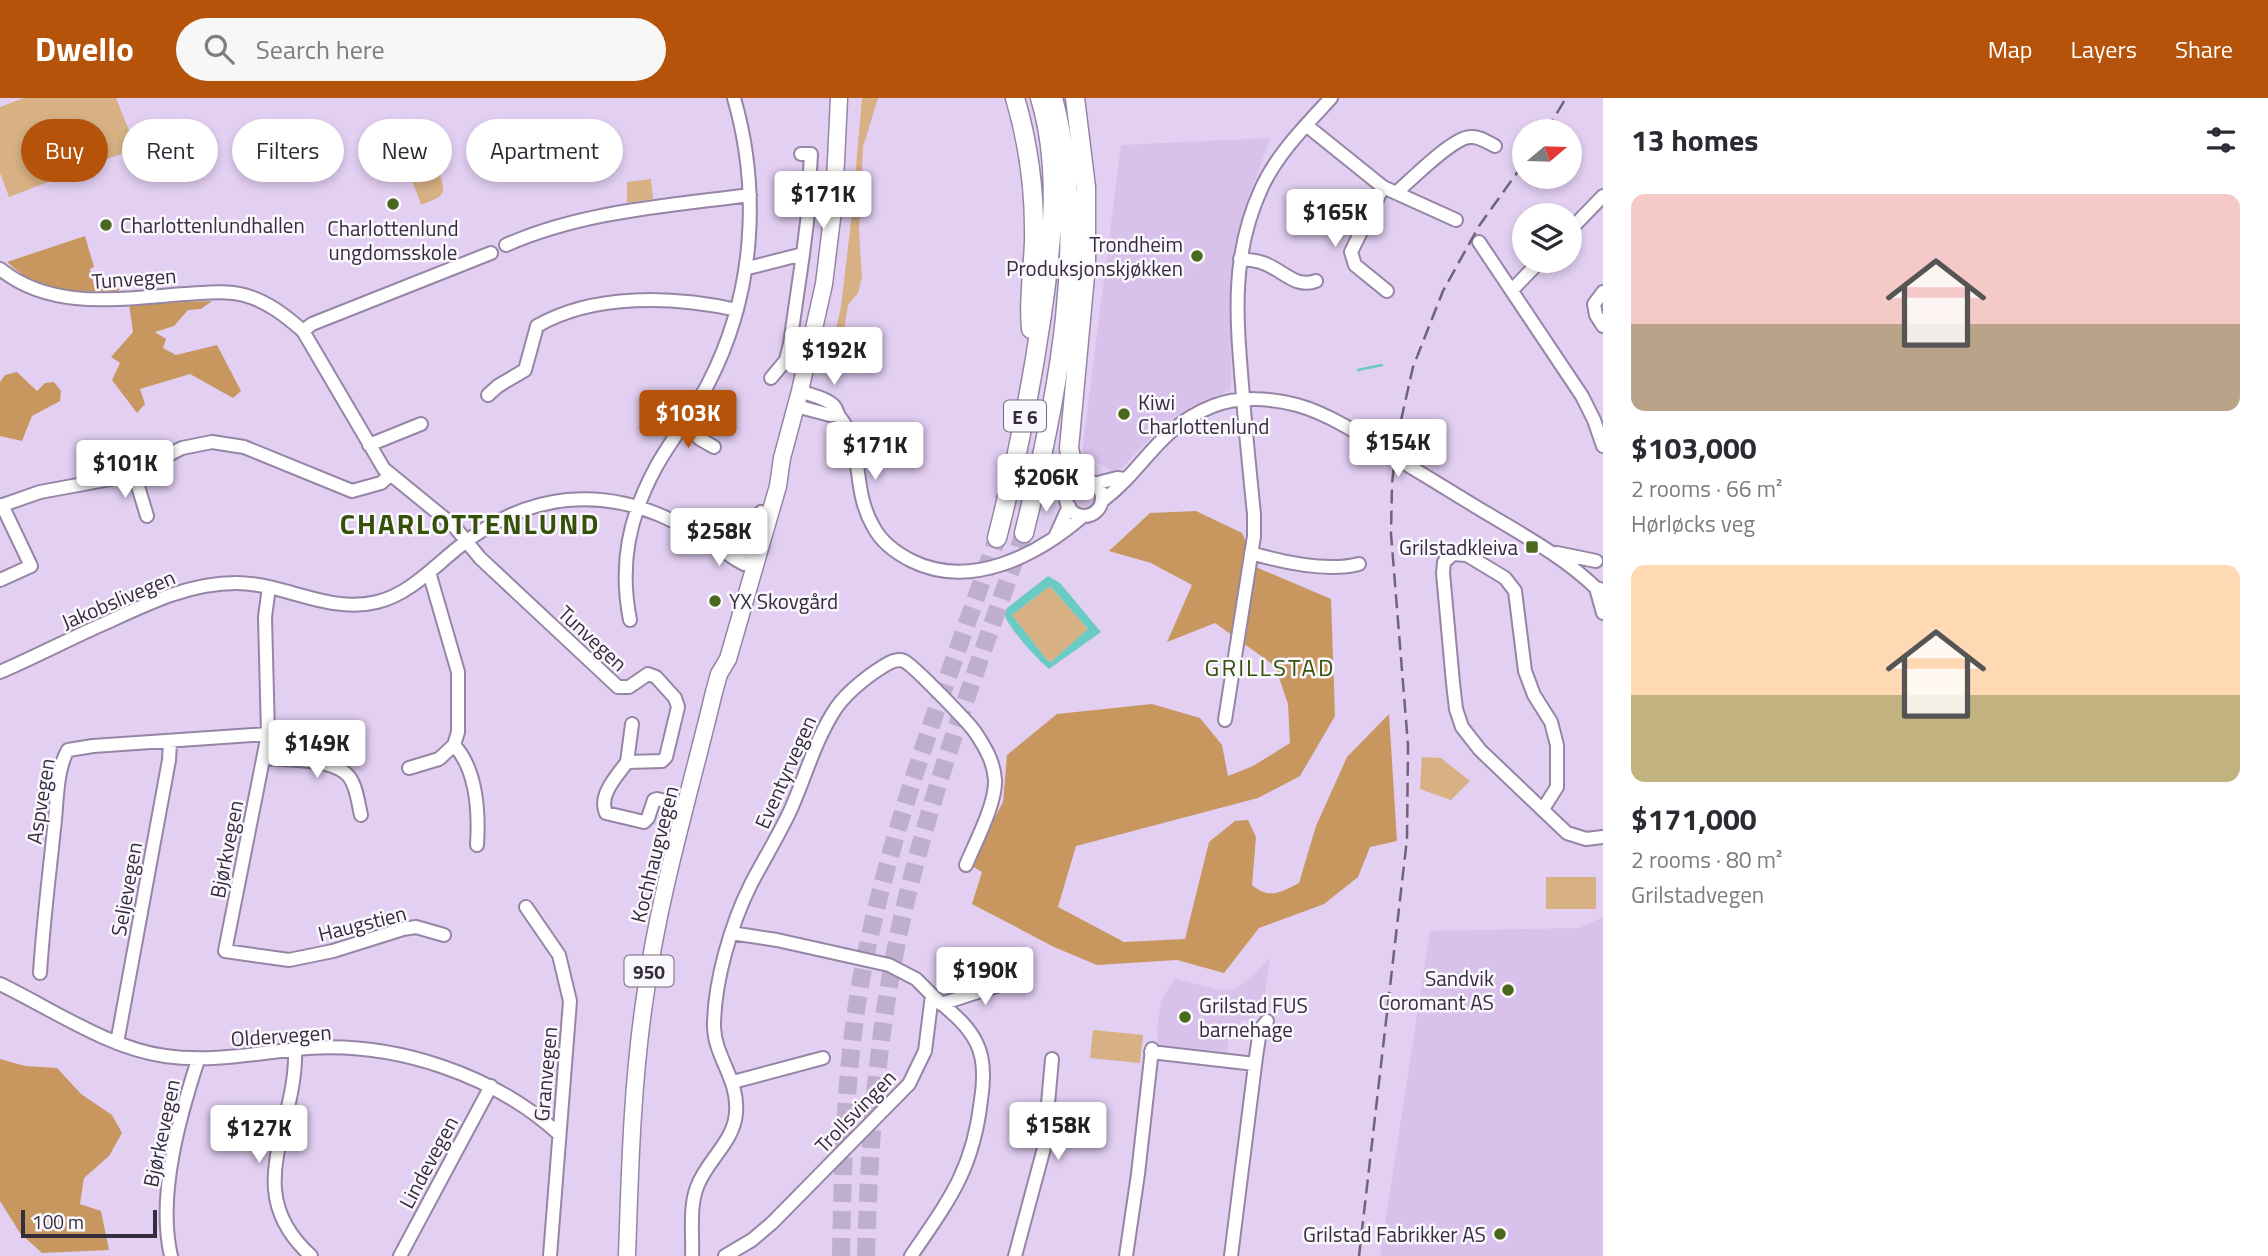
<!DOCTYPE html>
<html lang="en">
<head>
<meta charset="utf-8">
<style>
	body { margin:0; font-family:"Titillium Web",sans-serif; background:#f7f7f7; color:#2b2b33; height:100vh; display:flex; flex-direction:column; font-size:26px; white-space:nowrap }
	* { box-sizing:border-box; margin:0 }
	p { font-size:23px; color:#7c7c81 }
	.icon { flex:none; width:38px; height:38px; fill:none; stroke:currentColor; stroke-width:2; stroke-linecap:round; stroke-linejoin:round }
	.map { position:relative; flex:1; overflow:hidden }
	.panel { display:flex; flex-direction:column; background:#fff; width:665px }
	.panel>* { flex:none }
	.banner { position:absolute; left:21px; top:21px; width:665px; height:63px; display:flex; gap:14px }
	.needle { width:46px; rotate:71deg }
	.tools { position:absolute; left:1512px; top:21px; display:grid; gap:14px }
	.tools a { display:grid; place-items:center; width:70px; height:70px; border-radius:50%; background:#fff; box-shadow:0 4px 10px #0003; font-size:35px }
	.scale { position:absolute; left:21px; bottom:18px; width:136px; box-sizing:border-box; padding-left:7px; border:4px solid #342d3b; border-top:0; font-size:19px; line-height:24px; white-space:nowrap; color:#342d3b; -webkit-text-stroke:5px #fbf7fe; paint-order:stroke }
	.price { position:absolute; translate:-50% -60px; padding:0 16px; border-radius:7px; background:#fff; color:#222; font-size:23px; line-height:46px; filter:drop-shadow(0 2px 4px #0008) }
	.price::after { content:''; position:absolute; left:50%; top:42px; width:21px; height:16px; margin-left:-10px; background:inherit; clip-path:polygon(0 0,100% 0,50% 100%) }
	.price.active { background:#b45309; color:#fff }
	ul { padding:0; list-style:none }
	li { display:grid; align-content:center; gap:14px; height:371px; padding:0 28px }
	li span { display:grid; place-items:center; height:217px; border-radius:14px; color:#555 }
	li>.icon { margin-inline-start:auto }
	span .icon { width:126px; height:126px; fill:#fffc; stroke-width:1 }
	li b { font-size:30px }
	h2 { display:flex; justify-content:space-between; align-items:center; height:84px; padding:0 28px; font-size:30px }
	.chip { padding:0 24px; border-radius:32px; background:#fff; box-shadow:0 4px 10px #0003; font-size:24px; line-height:63px }
	.chip.active { background:#b45309; color:#fff }
	header { display:flex; align-items:center; gap:42px; box-sizing:border-box; height:98px; padding:0 35px; background:#b45309; color:#fff }
	header strong { font-size:33px }
	nav { display:flex; gap:38px; margin-inline-start:auto; font-size:24px }
	.search { width:490px; height:63px; background:#f7f7f7; display:flex; align-items:center; gap:18px; box-sizing:border-box; padding:0 24px; border-radius:38px; color:#7c7c81; font-size:26px }
	main { display:flex; flex:1; min-height:0 }
	.map>svg:first-child { display:block }
	.built { fill:#d8c2ec }
	.green { fill:#d7b084 }
	.forest { fill:#c7975f }
	.water { fill:#69cbc4; fill-rule:evenodd }
	.lines { fill:none; stroke-linecap:round; stroke-linejoin:round }
	.stream { stroke:#69cbc4; stroke-width:2.5 }
	.highway-tunnel { stroke:#bfafcd; stroke-width:18; stroke-dasharray:18 9; stroke-linecap:butt }
	.minor-casing { stroke:#9685a5; stroke-width:16 }
	.major-casing { stroke:#9685a5; stroke-width:19 }
	.highway-casing { stroke:#9685a5; stroke-width:21 }
	.minor { stroke:#fff; stroke-width:12 }
	.major { stroke:#fff; stroke-width:16 }
	.highway { stroke:#fff; stroke-width:18 }
	.rail { stroke:#6e6378; stroke-width:2.5; stroke-dasharray:14 7; stroke-linecap:butt }
	.poi-dot { fill:#4a691e; stroke:#fbf7fe; stroke-width:2.5 }
	.labels { text-anchor:middle; dominant-baseline:central; stroke-width:5; stroke-linejoin:round; paint-order:stroke }
	.shield { fill:#fbf7fe; stroke:#706a76; stroke-width:2 }
	.shield-label { font-size:19px; font-weight:bold; fill:#342d3b }
	.poi-label { font-size:21px; fill:#342d3b; stroke:#fbf7fe; text-anchor:start }
	.street-label { font-size:21px; fill:#342d3b; stroke:#fbf7fe }
	.quarter-label { font-size:24px; letter-spacing:2px; fill:#355007; stroke:#fbf7fe }
	.district-label { font-size:28px; font-weight:bold; letter-spacing:2px; fill:#355007; stroke:#fbf7fe }
</style>
</head>
<body>
<header>
<strong>Dwello</strong>
<div class="search"><svg class="icon" aria-label="search" viewBox="0 0 24 24"><circle cx="10" cy="10" r="6"/><path d="M15 15l6 6"/></svg>Search here</div>
<nav><a>Map</a><a>Layers</a><a>Share</a></nav>
</header>
<main>
<div class="map">
<svg width="1603" height="1158" viewBox="0 0 1603 1158">
	<rect width="100%" height="100%" fill="#e2cff2"/>
	<path class="built" d="M1270 40 1240 127 1231 184V292L1194 307 1167 323 1116 376 1082 355 1121 47Z
		M1603 819V1158H1380L1430 833 1580 830Z
		M1270 860 1262 917 1254 916 1253 924 1241 922 1240 926 1230 925 1227 954 1180 949 1174 951 1164 950 1158 946 1157 931 1161 903 1175 880 1217 892 1233 891 1245 884Z"/>
	<path class="green" d="M24 0H116L136 50 9 99 0 75V9Z
		M862 0H878L863 49 859 132 862 180 858 195 848 207 837 278 826 274 841 209 852 115Z
		M428 66 437 70C447 96 447 97 421 107L409 74Z
		M651 81 653 101 627 105V84Z
		M1050 488 1088 531 1051 564 1047 562 1012 517Z
		M1422 659 1441 660 1470 683 1451 702 1420 691Z
		M1546 779H1596V811H1546Z
		M1093 932 1143 937 1140 965 1090 960Z"/>
	<path class="forest" d="M85 138 94 169 90 171 94 188 117 186 121 190 118 193C90 194 56 195 30 181 22 177 14 170 7 164Z
		M212 203 201 211 188 212 174 228 155 234 166 241 163 250 176 257 217 247 241 293 233 300 190 276 140 291 145 306 137 315 112 282 120 265 111 259 133 234 129 206Z
		M17 274 37 293 45 285 54 284 61 293 60 303 32 318 22 343 0 338V284L5 277Z
		M1196 413 1242 435 1258 470 1331 501 1335 618 1300 678 1258 700 1076 748 1058 809 1124 844 1185 841 1209 744 1235 723 1248 722 1256 739 1252 787C1269 802 1281 794 1299 785L1316 728 1347 659 1389 616 1397 743 1370 749 1358 779 1324 806 1259 830 1224 875 1177 862 1097 867 1054 849 972 806 982 774 970 767 1003 704 1007 657 1057 616 1152 606 1200 620 1222 647 1228 678 1253 668 1290 645 1288 606 1275 568 1215 525 1167 544 1192 487 1151 465 1109 453 1150 415Z
		M0 961 25 968 57 970 81 996 112 1017 122 1035 109 1058 84 1080 80 1106 101 1113 109 1152 42 1155 20 1135 0 1103Z"/>
	<path class="water" d="M1048 478 1060 485 1101 534 1049 571C1037 561 1008 530 1004 515L1007 510ZM1050 488 1088 531 1051 564 1047 562 1012 517Z"/>
	<g class="lines">
		<path class="stream" d="M1358 272 1382 267"/>
		<path class="highway-tunnel" d="M841 1158C843 1059 845 959 865 861 894 717 949 579 997 440
			M866 1158C869 1046 877 935 901 825 930 692 980 564 1024 435"/>
		<g class="minor-casing">
			<path id="minor" d="M1306 27 1383 89 1456 122
				M1383 89 1351 154 1355 167 1387 193
				M1396 95C1411 82 1452 40 1470 39 1479 38 1487 44 1495 48
				M1570 132 1603 98
				M1479 144 1582 298 1594 322 1603 348
				M506 147C583 113 667 108 750 97
				M1240 161C1248 162 1256 162 1263 165 1282 171 1295 191 1316 183
				M746 168 752 169 803 156 807 124 811 56H801
				M0 171C53 214 123 200 186 196 204 195 226 192 244 197 267 203 286 218 303 233L384 371 454 428 480 460 618 589H629L648 576 656 579 675 600 678 609 666 659 662 663 627 664C617 678 598 697 606 715L644 724 648 720 654 702 657 701 686 708
				M1512 192 1540 163
				M1603 194 1594 206 1596 217 1603 228
				M303 233 312 226 491 155
				M771 280 786 262 790 246 803 156
				M800 293C810 297 827 300 834 308 837 311 837 315 839 318 865 350 851 390 873 428 881 444 896 455 912 463 971 492 1038 457 1083 418
				M488 297 498 288 525 272 537 228C594 195 674 198 737 212
				M796 308 830 317H838
				M685 324 700 341 714 349
				M369 347 421 326
				M134 375 147 418
				M1066 400a18 18 0 1 1 36 0a18 18 0 1 1-36 0Z
				M1094 386 1117 380 1125 381
				M1102 403C1145 371 1157 330 1213 308 1239 298 1271 300 1297 307 1337 318 1378 349 1414 371 1444 389 1474 408 1505 426 1537 445 1569 464 1596 490L1603 492
				M0 408 40 394 127 378 182 350 212 344 244 349 352 393 381 385 390 377
				M1056 437 1069 408
				M723 446 747 433 761 414
				M1251 455C1282 464 1328 474 1359 466
				M1557 455 1596 463
				M429 474 458 574V634L454 647C477 672 479 715 477 747
				M0 482 31 468 2 407
				M269 489 265 519 268 636 225 853 289 862 333 853 403 831 416 829 444 837
				M1596 490 1603 515
				M630 522C619 466 629 419 656 369 672 340 694 314 709 284 754 196 761 94 734 0
				M0 574C37 558 73 539 110 523 151 504 191 485 236 485 284 485 329 516 377 504 411 496 436 466 464 445 530 395 603 387 677 425 689 431 709 438 719 448 726 455 734 461 744 466L756 463 748 454 724 446
				M1225 622 1254 438V416C1250 377 1246 338 1243 299 1237 224 1229 160 1262 89 1278 55 1306 27 1331 0
				M264 660C286 662 336 660 350 680 357 690 358 705 361 717
				M627 664 632 626
				M409 670 439 661 454 647
				M1543 711 1557 689V647L1551 624 1534 597 1525 573 1515 493 1505 480 1467 457 1453 456 1444 464 1443 475 1453 585 1456 611 1462 629 1480 652 1567 735 1586 741 1603 739
				M526 809 559 857 570 903 550 1158
				M40 875C43 827 49 779 54 731 57 709 56 671 68 652L93 648 268 636
				M0 886C52 911 108 950 165 958 214 965 260 954 308 950 397 944 494 977 559 1036
				M941 906 1018 881
				M117 945 169 662 170 644
				M295 951C298 1029 238 1092 311 1158
				M1151 954 1255 966
				M733 984 823 960
				M171 1158C157 1098 179 1020 198 962
				M400 1158 491 988
				M692 1158C693 1137 689 1110 697 1089 706 1063 734 1044 736 1015 739 981 715 960 714 929 714 884 731 826 751 786 764 761 779 737 791 711 806 677 815 642 836 610 848 593 871 575 889 565 893 563 899 561 904 563 913 567 968 624 975 634 985 649 994 664 995 682 996 706 975 745 966 767
				M725 1158 752 1142 772 1125 909 986 925 953 932 897 916 881 889 867 777 842 731 835
				M911 1158C949 1102 973 1072 981 1002 984 983 985 961 976 944 966 924 948 912 932 897
				M1015 1158 1044 1050 1052 961
				M1126 1158 1138 1076 1152 951
				M1231 1158 1256 959 1260 932 1267 923"/>
		</g>
		<g class="major-casing">
			<path id="major" d="M627 1158C630 1071 632 985 645 899 659 795 690 695 714 594L719 576 728 561 778 388 782 360 800 293 824 186 834 104 839 0"/>
		</g>
		<g class="highway-casing">
			<path id="highway" d="M1015 0C1029 47 1035 95 1034 144 1033 173 1028 203 1031 231
				M1075 0 1086 89V167L1069 350 1073 370 1079 383
				M1024 435C1058 299 1090 139 1053 0
				M997 440C1016 366 1031 292 1042 216 1052 146 1061 69 1040 0"/>
		</g>
		<use href="#minor" class="minor"/>
		<use href="#major" class="major"/>
		<use href="#highway" class="highway"/>
		<path class="rail" d="M1546 33 1566 0
			M1359 1158 1407 741 1408 647 1391 436 1392 386 1397 340 1413 269 1443 193 1479 128 1524 65"/>
	</g>
	<g class="poi-dot">
		<circle cx="393" cy="106" r="7"/>
		<circle cx="106" cy="127" r="7"/>
		<circle cx="1197" cy="158" r="7"/>
		<circle cx="1124" cy="316" r="7"/>
		<rect x="1525" y="442" width="14" height="14" rx="3.5"/>
		<circle cx="715" cy="503" r="7"/>
		<circle cx="1508" cy="892" r="7"/>
		<circle cx="1185" cy="919" r="7"/>
		<circle cx="1500" cy="1136" r="7"/>
	</g>
	<g class="labels">
		<g class="shield">
			<rect x="1004" y="302.5" width="42" height="31" rx="5"/>
			<rect x="624.5" y="857.5" width="49" height="31" rx="5"/>
		</g>
		<g class="shield-label">
			<text x="1025" y="318">E 6</text>
			<text x="649" y="873">950</text>
		</g>
		<g class="poi-label">
			<text x="120" y="127">Charlottenlundhallen</text>
			<text x="393" y="130" text-anchor="middle">Charlottenlund<tspan x="393" dy="24">ungdomsskole</tspan></text>
			<text x="1183" y="146" text-anchor="end">Trondheim<tspan x="1183" dy="24">Produksjonskjøkken</tspan></text>
			<text x="1138" y="304">Kiwi<tspan x="1138" dy="24">Charlottenlund</tspan></text>
			<text x="1518" y="449" text-anchor="end">Grilstadkleiva</text>
			<text x="729" y="503">YX Skovgård</text>
			<text x="1494" y="880" text-anchor="end">Sandvik<tspan x="1494" dy="24">Coromant AS</tspan></text>
			<text x="1199" y="907">Grilstad FUS<tspan x="1199" dy="24">barnehage</tspan></text>
			<text x="1486" y="1136" text-anchor="end">Grilstad Fabrikker AS</text>
		</g>
		<g class="street-label">
			<text transform="translate(134 180) rotate(-4)">Tunvegen</text>
			<text transform="translate(118 501) rotate(-23)">Jakobslivegen</text>
			<text transform="translate(593 540) rotate(43)">Tunvegen</text>
			<text transform="translate(785 674) rotate(-66)">Eventyrvegen</text>
			<text transform="translate(40 703) rotate(-81)">Aspvegen</text>
			<text transform="translate(226 751) rotate(-79)">Bjørkvegen</text>
			<text transform="translate(654 756) rotate(-76)">Kochhaugvegen</text>
			<text transform="translate(126 791) rotate(-80)">Seljevegen</text>
			<text transform="translate(362 825) rotate(-14)">Haugstien</text>
			<text transform="translate(281 937) rotate(-4)">Oldervegen</text>
			<text transform="translate(545 976) rotate(-85)">Granvegen</text>
			<text transform="translate(855 1013) rotate(-46)">Trollsvingen</text>
			<text transform="translate(161 1035) rotate(-78)">Bjørkevegen</text>
			<text transform="translate(428 1064) rotate(-62)">Lindevegen</text>
		</g>
		<g class="quarter-label">
			<text x="1270" y="569">GRILLSTAD</text>
		</g>
		<g class="district-label">
			<text x="470" y="425">CHARLOTTENLUND</text>
		</g>
	</g>
</svg>
<div class="tools">
<a><svg class="needle" viewBox="-14 -14 28 28"><path d="M0-13l5 13h-10z" fill="#e53935"/><path d="M0 13l5-13h-10z" fill="#7c7c81"/></svg></a>
<a><svg class="icon" aria-label="layers" viewBox="0 0 24 24"><path d="M12 4l9 5-9 5-9-5zM3 14l9 5 9-5"/></svg></a>
</div>
<div class="scale">100 m</div>
<b class="price" style="left:823px;top:133px">$171K</b>
<b class="price" style="left:1335px;top:151px">$165K</b>
<b class="price" style="left:834px;top:289px">$192K</b>
<b class="price active" style="left:688px;top:352px">$103K</b>
<b class="price" style="left:1398px;top:381px">$154K</b>
<b class="price" style="left:875px;top:384px">$171K</b>
<b class="price" style="left:125px;top:402px">$101K</b>
<b class="price" style="left:1046px;top:416px">$206K</b>
<b class="price" style="left:719px;top:470px">$258K</b>
<b class="price" style="left:317px;top:682px">$149K</b>
<b class="price" style="left:985px;top:909px">$190K</b>
<b class="price" style="left:1058px;top:1064px">$158K</b>
<b class="price" style="left:259px;top:1067px">$127K</b>
<div class="banner">
<a class="chip active">Buy</a>
<a class="chip">Rent</a>
<a class="chip">Filters</a>
<a class="chip">New</a>
<a class="chip">Apartment</a>
</div>
</div>
<section class="panel">
<h2>13 homes<svg class="icon" aria-label="filters" viewBox="0 0 24 24"><path d="M4 7h16M4 17h16"/><circle cx="9" cy="7" r="2"/><circle cx="15" cy="17" r="2"/></svg></h2>
<ul>
<li><span style="background:linear-gradient(#f6c9c9 60%,#b9a48a 0)"><svg class="icon" aria-label="home" viewBox="0 0 24 24"><path d="M3 11l9-7 9 7M6 9v11h12V9"/></svg></span><div><b>$103,000</b><p>2 rooms · 66 m²</p><p>Hørløcks veg</p></div></li>
<li><span style="background:linear-gradient(#ffd9b3 60%,#c2b280 0)"><svg class="icon" aria-label="home" viewBox="0 0 24 24"><path d="M3 11l9-7 9 7M6 9v11h12V9"/></svg></span><div><b>$171,000</b><p>2 rooms · 80 m²</p><p>Grilstadvegen</p></div></li>
</ul>
</section>
</main>
</body>
</html>
